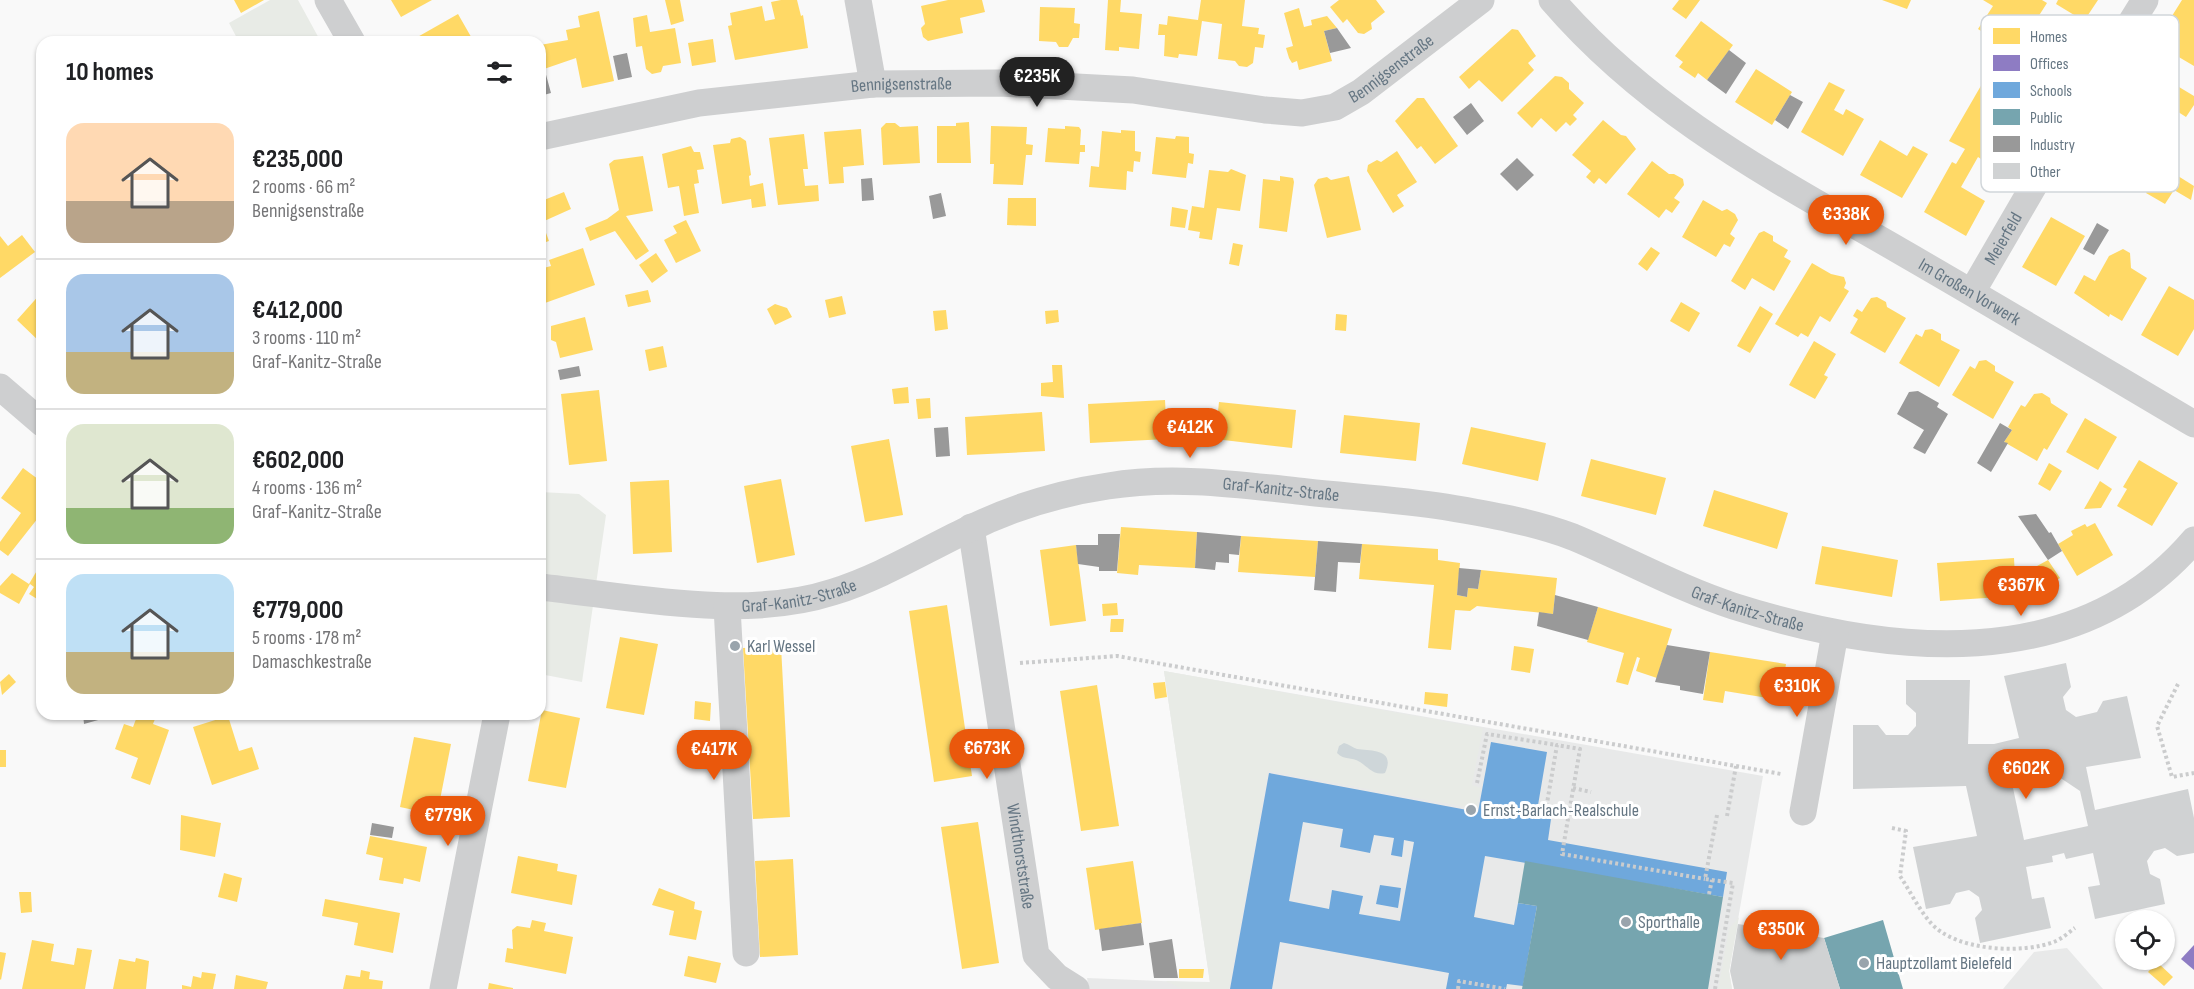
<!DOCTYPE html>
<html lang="en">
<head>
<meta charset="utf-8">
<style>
	body { margin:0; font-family:"Sofia Sans Condensed",sans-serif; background:#f6f6f6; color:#202124; height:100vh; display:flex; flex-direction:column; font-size:22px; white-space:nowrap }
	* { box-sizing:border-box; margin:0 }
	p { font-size:20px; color:#757577 }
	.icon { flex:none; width:33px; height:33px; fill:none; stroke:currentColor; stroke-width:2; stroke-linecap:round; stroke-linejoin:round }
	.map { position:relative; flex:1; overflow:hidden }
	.sheet { position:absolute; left:36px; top:36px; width:510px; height:684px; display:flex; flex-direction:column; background:#fff; border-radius:18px; box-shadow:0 2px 4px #0004 }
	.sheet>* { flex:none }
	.fabs { position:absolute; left:2115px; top:910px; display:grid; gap:12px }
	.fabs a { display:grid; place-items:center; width:60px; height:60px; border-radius:50%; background:#fff; box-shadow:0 2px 4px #0004; font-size:30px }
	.price { position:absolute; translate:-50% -51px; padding:0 14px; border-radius:21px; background:#ea580c; color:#fff; font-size:20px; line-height:39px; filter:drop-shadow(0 2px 3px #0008) }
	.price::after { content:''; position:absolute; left:50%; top:36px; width:18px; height:14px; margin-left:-9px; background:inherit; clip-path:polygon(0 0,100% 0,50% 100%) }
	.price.current { background:#222; color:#fff }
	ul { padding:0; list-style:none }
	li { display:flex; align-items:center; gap:18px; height:150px; padding:0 30px }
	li+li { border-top:2px solid #e0e0e0 }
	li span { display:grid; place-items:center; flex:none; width:168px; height:120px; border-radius:18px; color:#555 }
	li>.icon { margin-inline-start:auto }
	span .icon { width:72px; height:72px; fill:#fffc; stroke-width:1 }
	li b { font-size:26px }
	h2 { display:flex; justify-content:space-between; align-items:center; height:72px; padding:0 30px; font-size:26px }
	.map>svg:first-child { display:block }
	.built { fill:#e8e9e9 }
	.green { fill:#e8ebe6 }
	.water { fill:#ced6d9 }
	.homes { fill:#ffd966 }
	.offices { fill:#8e7cc3 }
	.schools { fill:#6fa8dc; fill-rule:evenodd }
	.public { fill:#76a5af }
	.industry { fill:#999 }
	.building { fill:#d0d2d3; fill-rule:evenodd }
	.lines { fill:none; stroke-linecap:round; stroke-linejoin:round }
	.path { stroke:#cbcccd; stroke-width:4; stroke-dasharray:3 3; stroke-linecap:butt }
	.street { stroke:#cecfd0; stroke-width:27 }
	.poi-dot { fill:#99a4ac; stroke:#fff; stroke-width:2 }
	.labels { text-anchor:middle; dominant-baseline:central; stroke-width:6; stroke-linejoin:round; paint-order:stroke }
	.street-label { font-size:18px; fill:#657683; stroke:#fff }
	.poi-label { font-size:18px; fill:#657683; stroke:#fff; text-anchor:start }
	.key { fill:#fff; stroke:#d1d6da; stroke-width:1.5 }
	.key-label { font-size:16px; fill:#657683 }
</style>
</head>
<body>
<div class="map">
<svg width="2194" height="989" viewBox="0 0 2194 989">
	<rect width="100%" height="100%" fill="#f9f9f9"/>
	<path class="built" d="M1164 671 1763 776 1729 971 1732 989H1089L1087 978 1210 983Z
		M2067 948 2103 989H2003L2034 952Z"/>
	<path class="green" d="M270 0H298L321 42H239L229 23Z
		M540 492 579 494 606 515 582 682 540 674Z
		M1164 671 1483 728 1472 785 1481 788 1477 809 1268 771 1229 989H1183L1165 981 1210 982Z
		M1739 917 1729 971 1732 989H1718L1729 929Z"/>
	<path class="water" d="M1344 743C1349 744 1353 748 1357 749 1372 751 1396 749 1385 773 1374 776 1368 767 1360 762 1351 756 1345 761 1337 753L1339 746Z"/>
	<path class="homes" d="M234 0H264L241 13Z
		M391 0H432L401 17Z
		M665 0H680L684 21 671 25Z
		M781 0H797L801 16 803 15 808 48 735 60 728 26 732 25 730 13 762 6 765 21 775 19 771 2Z
		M948 0H982L985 12 960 18 963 33 928 41 923 37 921 28 925 24 921 6Z
		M1108 0H1121L1120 12 1142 14 1139 49 1119 47V51L1105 50Z
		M1201 0H1245L1242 26 1259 28 1258 34 1265 35 1263 48 1255 47 1253 63 1247 67 1239 66 1235 61 1218 59 1222 24 1202 21 1197 56 1179 54 1178 58 1164 56 1165 35H1158L1159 24 1167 25 1168 16 1198 20Z
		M1339 0H1376L1385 12 1371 23 1372 29 1364 34 1358 33 1347 19 1343 23 1330 7Z
		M1679 0H1700L1686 19 1672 9Z
		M1882 0H1911L1907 9Z
		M1983 0H2042L2047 3 2026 36 2047 53 2053 44 2065 52 2039 94 2009 74 2020 57 1978 29 1993 6Z
		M2058 0H2098L2084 21 2056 4Z
		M2182 0H2194V66L2155 43Z
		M1040 7 1075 8 1074 23 1080 24 1079 38H1073L1068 47H1059L1056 42 1039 41Z
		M1299 8 1304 27 1312 25 1311 20 1327 16 1337 28 1324 31 1332 61 1299 70 1297 61 1292 63 1289 58 1286 48 1293 46 1284 13Z
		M599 11 614 81 582 88 576 58 544 69 540 59V45L568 40 566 30 580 27 578 16Z
		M458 14 474 42H415L414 39Z
		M647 15 650 32 675 28 681 63 663 66 661 72 652 74 646 69 642 46 636 47 633 18Z
		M1701 21 1733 45 1707 80 1698 73 1695 78 1679 67 1683 62 1675 56Z
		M1512 29 1518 30 1536 56 1528 63 1534 70 1502 102 1479 80 1469 89 1459 77Z
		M713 39 716 62 692 66 688 43Z
		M1756 69 1792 92 1772 125 1735 102Z
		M2149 69 2194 96V105L2186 117 2172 108 2142 157 2108 136Z
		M1555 76 1562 77 1569 83V89L1584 103 1573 115 1577 119 1570 126 1566 122 1556 132 1541 118 1532 128 1517 113Z
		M1986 77 2019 96 1984 161 1978 157 1961 187 1985 201 1966 236 1924 212 1952 162 1956 164 1965 149 1949 141Z
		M1829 82 1845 90 1834 110 1843 115 1846 109 1864 119 1843 156 1801 132Z
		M1417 98H1424L1458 146 1435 164 1421 146 1417 149 1395 121Z
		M1603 120 1621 135 1626 136 1636 149 1606 184 1599 178 1594 184 1586 177 1591 171 1572 155Z
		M969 122 971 163H937V126H956V123Z
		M886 123H895L900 127 918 126 920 163 883 165 881 128Z
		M991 126 1027 127 1026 144 1033 145 1032 155H1026L1023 185 993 184 994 164H990Z
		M1065 126 1079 127 1081 130 1080 145H1085V152H1080L1079 164 1045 162 1048 128 1065 129Z
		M861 129 864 165 843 167 844 183 829 184 824 132Z
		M1121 130 1135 131V151L1141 152 1140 162 1134 161 1133 172 1127 171 1126 190 1089 187 1091 166 1099 167 1102 131 1121 133Z
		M804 134 808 169H803L805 186 818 185 819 201 778 205 769 138Z
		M1176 136 1189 137V153L1194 154 1193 164 1188 163 1186 178 1152 174 1156 137 1175 139Z
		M740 137 746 141 751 175 749 176 750 186 763 183 766 206 752 208 751 199 722 204 713 145 730 143 731 139Z
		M1880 140 1907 156 1913 146 1928 154 1902 198 1860 175Z
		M691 146 694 152H700L704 169 697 170 699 183 694 184 699 213 684 216 679 186 668 188 662 154Z
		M1397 151 1417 182 1397 195 1404 206 1393 213 1367 171 1368 165 1377 160 1381 162Z
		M643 156 653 211 626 216 649 251 636 260 615 231 590 241 585 228 607 219 619 210 609 164 614 160Z
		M1652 161 1669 174H1674L1683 179 1684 185 1674 198 1680 202 1672 213 1666 209 1659 218 1627 194Z
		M2162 166 2194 186 2191 200 2174 190 2165 204 2146 193Z
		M1231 169 1246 175 1240 211 1217 208 1212 240 1199 238 1200 232 1188 230 1192 206 1204 208 1209 170 1228 172Z
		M1280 176 1293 178 1294 182 1287 232 1259 228 1263 179 1280 181Z
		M1349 176 1361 230 1327 238 1314 185 1318 179 1327 177 1331 180Z
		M540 191 544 200 564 192 571 209 542 222 549 241 540 244Z
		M1008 198H1036V226L1007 225Z
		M1703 200 1722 211 1727 209 1735 214 1738 220 1730 234 1735 238 1730 247 1724 244 1716 257 1682 237Z
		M1172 207 1188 210 1185 228 1170 226Z
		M2051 217 2085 236 2056 286 2022 267Z
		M686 220 701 251 676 263 664 240 677 233 673 226Z
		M1764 231 1773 236V241L1788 250 1784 257 1791 261 1774 291 1752 278 1745 290 1731 281 1759 233Z
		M22 235 35 252 0 278V236L8 246Z
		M1233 243 1243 245 1239 266 1229 264Z
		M1651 247 1660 253 1647 271 1638 264Z
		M583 248 595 285 545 303 540 289V269L551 266 549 260Z
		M2123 249 2130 253 2131 268 2147 278 2122 321 2110 314 2109 317 2074 293 2084 275 2095 281 2109 256Z
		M656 253 668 271 652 283 639 265Z
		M1812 263 1831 274 1844 277 1846 283 1844 288 1849 291 1830 322 1820 316 1808 337 1801 333 1798 337 1775 324Z
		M2169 286 2194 300V329L2178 356 2141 335Z
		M648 290 651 302 628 307 625 295Z
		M42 292V344L17 320Z
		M842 296 846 314 829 318 825 300Z
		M1877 297 1886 302 1887 307 1906 318 1885 353 1850 333 1858 319 1853 316 1857 309 1862 312 1871 298Z
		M1681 302 1700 313 1689 332 1670 321Z
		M775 304 787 308 792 317 775 325 767 309Z
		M1760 306 1773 314 1750 353 1737 346Z
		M946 310 948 329 935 331 933 311Z
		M1058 310 1059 322 1046 324 1045 311Z
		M1336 314 1347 315 1346 331 1335 330Z
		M585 317 593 350 560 358 556 342 551 340V326Z
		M1932 329 1941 334V340L1960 350 1939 387 1899 363 1916 334 1922 337 1925 330Z
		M1814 341 1836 354 1824 375 1828 377 1815 399 1789 385Z
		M663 346 667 367 649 371 645 350Z
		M1986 360 1995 366V371L2014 382 1993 419 1952 395 1970 366 1975 369 1979 361Z
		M1052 365H1062L1064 398 1041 396V383L1053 382Z
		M908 387 909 403 894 404 892 389Z
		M599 390 607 461 569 465 561 394Z
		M2042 393 2050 398 2051 403 2068 414 2047 450 2044 448 2037 461 2004 442 2012 430 2008 427 2021 405 2025 407 2034 394Z
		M930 398 931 418 918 419 916 399Z
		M1165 400 1167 439 1090 443 1088 404Z
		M1219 402 1296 410 1292 448 1215 439Z
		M1042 412 1045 451 967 455 965 417Z
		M1344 415 1420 423 1416 461 1340 453Z
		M2085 418 2117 437 2098 470 2066 452Z
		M1471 427 1546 443 1538 481 1462 464Z
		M889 439 903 515 865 522 851 446Z
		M1591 459 1666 478 1656 515 1581 496Z
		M2139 460 2178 483 2152 526 2117 506 2127 489 2123 487Z
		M2049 463 2062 471 2050 491 2038 484Z
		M23 468 42 482V513L8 556 0 550V542L21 513 1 498Z
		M781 479 795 555 757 563 744 486Z
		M669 480 672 552 633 554 630 482Z
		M2100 481 2112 489 2101 508 2084 509Z
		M1714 490 1788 513 1777 549 1703 526Z
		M2095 523 2113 555 2077 576 2058 544 2073 535 2071 531 2085 524 2087 527Z
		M1121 527 1197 532 1195 568 1139 565 1138 575 1117 573Z
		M1241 536 1318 541 1315 577 1238 572Z
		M1362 544 1438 549V560L1460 563 1457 595 1467 597 1468 588 1478 589 1481 570 1557 578 1553 614 1477 606 1470 611 1455 610 1451 650 1428 648 1434 585 1359 579Z
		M1076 545 1086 621 1050 626 1040 550Z
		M1822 546 1898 560 1892 597 1815 584Z
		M2014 558 2016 596 1940 601 1937 563Z
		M2048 560 2060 578 2049 585 2037 566Z
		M42 562V602L29 594 34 587 30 584 19 604 0 593V586L12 573 29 584Z
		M1117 603 1118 615 1103 616 1102 604Z
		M947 605 972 776 934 782 909 611Z
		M1598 607 1672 629 1657 678 1636 671 1640 658 1637 657 1628 685 1616 682 1624 653 1587 642Z
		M1111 619H1124L1123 632H1110Z
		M620 637 658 644 644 715 606 708Z
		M781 646 790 817 753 819 743 648Z
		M1514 646 1534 649 1530 673 1511 670Z
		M1710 652 1786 664 1780 700 1725 691 1723 703 1703 700Z
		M9 674 16 682 2 695 0 682Z
		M1165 682 1167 697 1155 699 1153 683Z
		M1097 685 1119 826 1081 831 1060 691Z
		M1425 692 1448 694 1447 707 1424 704Z
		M695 701 711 703 710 721 694 719Z
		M542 710 580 718 566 788 528 781Z
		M138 714H157L153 724 169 730 150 785 131 778 138 758 115 749 124 724 133 727Z
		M228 716 239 751 252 747 259 769 212 785 193 727Z
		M414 737 451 744 437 815 400 807Z
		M0 750H6V767H0Z
		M181 815 221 823 215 857 180 850Z
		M978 822 999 963 962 969 941 827Z
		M370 836 427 847 420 882 404 878 403 884 379 880 383 858 366 854Z
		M518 856 558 864 557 871 577 875 572 905 511 893Z
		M793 859 798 955 760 957 755 861Z
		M1133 861 1142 923 1095 930 1086 868Z
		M224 873 242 878 237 902 218 897Z
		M659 888 695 902 694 909 702 911 696 940 669 935 674 911 652 905Z
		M19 892H31L32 912 21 913Z
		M325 899 400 913 393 953 354 945 358 923 322 916Z
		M532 920 546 923 544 931 573 937 566 974 505 962 507 948 513 949 512 930 517 926 530 928Z
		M32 940 54 944 51 961 74 965 77 948 92 950 85 989H22Z
		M0 952 6 953 1 980 0 979Z
		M688 956 721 963 716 983 684 976Z
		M136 958 149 961 146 989H113L119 959 135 962Z
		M2157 962 2173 977 2164 986 2148 972Z
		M1179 969H1204L1203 978H1179Z
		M361 970 370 972 369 979 383 981 382 989H343L346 975 360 977Z
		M202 972 216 974 213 989H182V985L191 987 193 976 201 978Z
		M236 975 268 982 266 989H234Z
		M489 983 513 988V989H488Z"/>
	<path class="offices" d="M2194 945V970L2181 959Z"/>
	<path class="schools" d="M1491 742 1547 752 1536 817 1551 819 1548 840 1727 872 1723 897 1485 856 1474 917 1514 925 1518 903 1537 906 1523 986 1507 984 1506 989H1446L1449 973 1280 942 1272 989H1230L1269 773 1478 812ZM1303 822 1343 829 1340 847 1370 853 1374 835 1394 838 1391 855 1402 857 1404 840 1414 842 1400 921 1359 914 1363 896 1332 890 1329 909 1289 901Z
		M1380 885 1401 888 1398 908 1376 904Z"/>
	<path class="public" d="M1525 861 1723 897 1708 989H1522L1537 906 1518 903Z
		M1883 920 1903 989H1840L1824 938Z"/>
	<path class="industry" d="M1337 28 1351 48 1330 53 1324 31Z
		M1729 50 1746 63 1726 94 1707 80Z
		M627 53 632 77 618 80 613 56Z
		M545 71 551 93 540 96V72Z
		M1790 95 1803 102 1788 129 1775 120Z
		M1471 103 1484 121 1467 135 1453 117Z
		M1517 158 1534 175 1517 191 1500 174Z
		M872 178 874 200 862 201 861 179Z
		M941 193 946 216 933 219 929 196Z
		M2097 223 2109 230 2094 255 2083 249Z
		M579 366 581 376 560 380 558 370Z
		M1918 391 1939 403 1937 407 1948 414 1925 454 1913 448 1924 430 1897 414 1909 392Z
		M2000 423 2012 430 2004 442 2008 443 1991 472 1977 463Z
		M948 427 950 456 936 457 934 428Z
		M2036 514 2049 533 2051 532 2062 551 2048 560 2018 516Z
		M1197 532 1241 536 1239 555 1229 554V563L1216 562 1215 570 1195 568Z
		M1098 534H1120L1117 571H1099V567L1078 564 1076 545H1098Z
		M1318 541 1362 544 1360 563 1338 562 1336 592 1314 590Z
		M1459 568 1481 570 1478 589 1468 588 1467 597 1457 595Z
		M1555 595 1598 607 1588 640 1537 626 1539 612 1553 614Z
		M1667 645 1710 652 1703 694 1680 690V686L1655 682Z
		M83 714H116V715L84 724Z
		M372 823 394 827 392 838 370 835Z
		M1141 923 1144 945 1102 951 1099 929Z
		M1172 939 1178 978H1154L1149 943Z"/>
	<path class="building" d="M2066 663 2071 687 2063 697 2066 710 2076 717 2097 712 2103 701 2127 696 2141 758 2086 767 2095 810 2188 789 2194 818V853L2177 856 2165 848 2154 851 2147 861 2150 874 2160 879 2165 904 2095 919 2088 887 2100 885 2093 853 2066 859 2064 853 2052 856 2053 862 2026 867 2032 899 2044 897 2051 928 1980 943 1975 918 1982 910 1979 897 1969 890 1956 893 1950 904 1926 909 1913 847 1977 836 1966 786 1853 789V725H1878L1886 735H1908L1916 726V713L1906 704V680H1970L1968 744H1994L2019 738 2004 676ZM2038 763 2080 791 2088 826 2024 840 2009 769Z
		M1738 924 1824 938 1840 989H1734L1730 971Z"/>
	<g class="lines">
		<path class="path" d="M1020 663 1117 656 1781 774
			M2178 684 2157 726 2172 777 2194 773
			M1477 783 1487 734 1557 745
			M1573 788 1591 792
			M1537 807 1546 809 1557 745 1580 749 1562 854 1705 879
			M1727 816 1736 766
			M1892 828 1906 831 1900 876C1910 891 1918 908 1930 922 1954 951 2023 955 2056 941 2063 938 2069 932 2075 928
			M1709 894 1712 880
			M1458 989 1459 981 1505 989
			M1715 989 1733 883 1705 879 1717 815"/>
		<g class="street">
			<path d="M328 0 352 42"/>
			<path d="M858 0 873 84"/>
			<path id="s1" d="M1552 0C1650 114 1772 177 1900 251 1999 308 2096 366 2194 424"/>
			<path id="s2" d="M540 137 699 103 873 84 1000 83 1133 90 1265 110 1302 113 1335 107 1361 92 1481 0"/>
			<path id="s3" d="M1972 292 2097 77 2145 0"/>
			<path d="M0 387 42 423"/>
			<path id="s4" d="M971 527 1036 955 1057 977 1076 989"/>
			<path id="s5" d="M540 587C633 597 743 621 833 592 881 577 923 551 967 530 1011 508 1060 493 1108 486 1174 475 1242 485 1307 492 1354 497 1400 500 1446 507 1488 514 1533 522 1573 537 1626 559 1678 588 1733 606 1887 655 2077 677 2194 540"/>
			<path d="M727 607 746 953"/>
			<path d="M1803 812 1835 633"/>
			<path d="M443 989 497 714"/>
		</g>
	</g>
	<g class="poi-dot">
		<circle cx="735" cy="646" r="6"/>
		<circle cx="1471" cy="810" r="6"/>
		<circle cx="1626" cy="922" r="6"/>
		<circle cx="1864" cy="963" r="6"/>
	</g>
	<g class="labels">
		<g class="street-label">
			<text stroke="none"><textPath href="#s2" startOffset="870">Bennigsenstraße</textPath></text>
			<text stroke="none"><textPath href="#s2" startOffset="366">Bennigsenstraße</textPath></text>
			<text stroke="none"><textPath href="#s3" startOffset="62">Meierfeld</textPath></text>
			<text stroke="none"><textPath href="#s1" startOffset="512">Im Großen Vorwerk</textPath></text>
			<text stroke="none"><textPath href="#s5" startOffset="765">Graf-Kanitz-Straße</textPath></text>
			<text stroke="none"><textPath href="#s5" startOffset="261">Graf-Kanitz-Straße</textPath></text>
			<text stroke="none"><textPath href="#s5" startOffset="1251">Graf-Kanitz-Straße</textPath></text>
			<text stroke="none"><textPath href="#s4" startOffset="333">Windthorststraße</textPath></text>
		</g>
		<g class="poi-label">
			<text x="747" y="646">Karl Wessel</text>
			<text x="1483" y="810">Ernst-Barlach-Realschule</text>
			<text x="1638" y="922">Sporthalle</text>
			<text x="1876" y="963">Hauptzollamt Bielefeld</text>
		</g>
	</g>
	<rect x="1981" y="15" width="198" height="177" rx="9" class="key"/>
	<rect x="1993" y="28" width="27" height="16" fill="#ffd966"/>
	<rect x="1993" y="55" width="27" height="16" fill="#8e7cc3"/>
	<rect x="1993" y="82" width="27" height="16" fill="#6fa8dc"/>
	<rect x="1993" y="109" width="27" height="16" fill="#76a5af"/>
	<rect x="1993" y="136" width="27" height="16" fill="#999"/>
	<rect x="1993" y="163" width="27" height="16" fill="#d0d2d3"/>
	<g class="key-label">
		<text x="2030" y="42">Homes</text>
		<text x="2030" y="69">Offices</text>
		<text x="2030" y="96">Schools</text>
		<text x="2030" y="123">Public</text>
		<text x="2030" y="150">Industry</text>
		<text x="2030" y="177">Other</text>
	</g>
</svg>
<div class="fabs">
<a><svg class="icon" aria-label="locate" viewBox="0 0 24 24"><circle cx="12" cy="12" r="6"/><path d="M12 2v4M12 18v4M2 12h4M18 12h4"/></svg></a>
</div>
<b class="price current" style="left:1037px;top:108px">€235K</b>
<b class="price" style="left:1846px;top:246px">€338K</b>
<b class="price" style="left:1190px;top:459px">€412K</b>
<b class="price" style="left:2021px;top:617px">€367K</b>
<b class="price" style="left:1797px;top:718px">€310K</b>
<b class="price" style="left:987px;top:780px">€673K</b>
<b class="price" style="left:714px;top:781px">€417K</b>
<b class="price" style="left:2026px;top:800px">€602K</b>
<b class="price" style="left:448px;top:847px">€779K</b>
<b class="price" style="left:1781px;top:961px">€350K</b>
<section class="sheet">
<h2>10 homes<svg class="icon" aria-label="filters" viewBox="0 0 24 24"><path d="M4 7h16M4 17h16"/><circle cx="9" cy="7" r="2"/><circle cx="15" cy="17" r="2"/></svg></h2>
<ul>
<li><span style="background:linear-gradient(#ffd9b3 65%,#b9a48a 0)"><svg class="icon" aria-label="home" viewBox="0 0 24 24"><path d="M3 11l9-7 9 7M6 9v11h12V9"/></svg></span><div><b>€235,000</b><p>2 rooms · 66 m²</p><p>Bennigsenstraße</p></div></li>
<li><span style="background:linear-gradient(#a9c7e8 65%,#c2b280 0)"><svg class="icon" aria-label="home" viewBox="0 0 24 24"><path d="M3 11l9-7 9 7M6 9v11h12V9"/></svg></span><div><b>€412,000</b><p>3 rooms · 110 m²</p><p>Graf-Kanitz-Straße</p></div></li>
<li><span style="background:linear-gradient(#dfe7d0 70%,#8fb573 0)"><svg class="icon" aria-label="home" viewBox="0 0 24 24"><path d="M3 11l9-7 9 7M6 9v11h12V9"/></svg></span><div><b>€602,000</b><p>4 rooms · 136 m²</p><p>Graf-Kanitz-Straße</p></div></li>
<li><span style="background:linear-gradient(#bfe0f5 65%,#c2b280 0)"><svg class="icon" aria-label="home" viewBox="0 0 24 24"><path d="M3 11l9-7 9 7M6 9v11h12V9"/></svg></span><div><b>€779,000</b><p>5 rooms · 178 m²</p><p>Damaschkestraße</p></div></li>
</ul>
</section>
</div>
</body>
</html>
